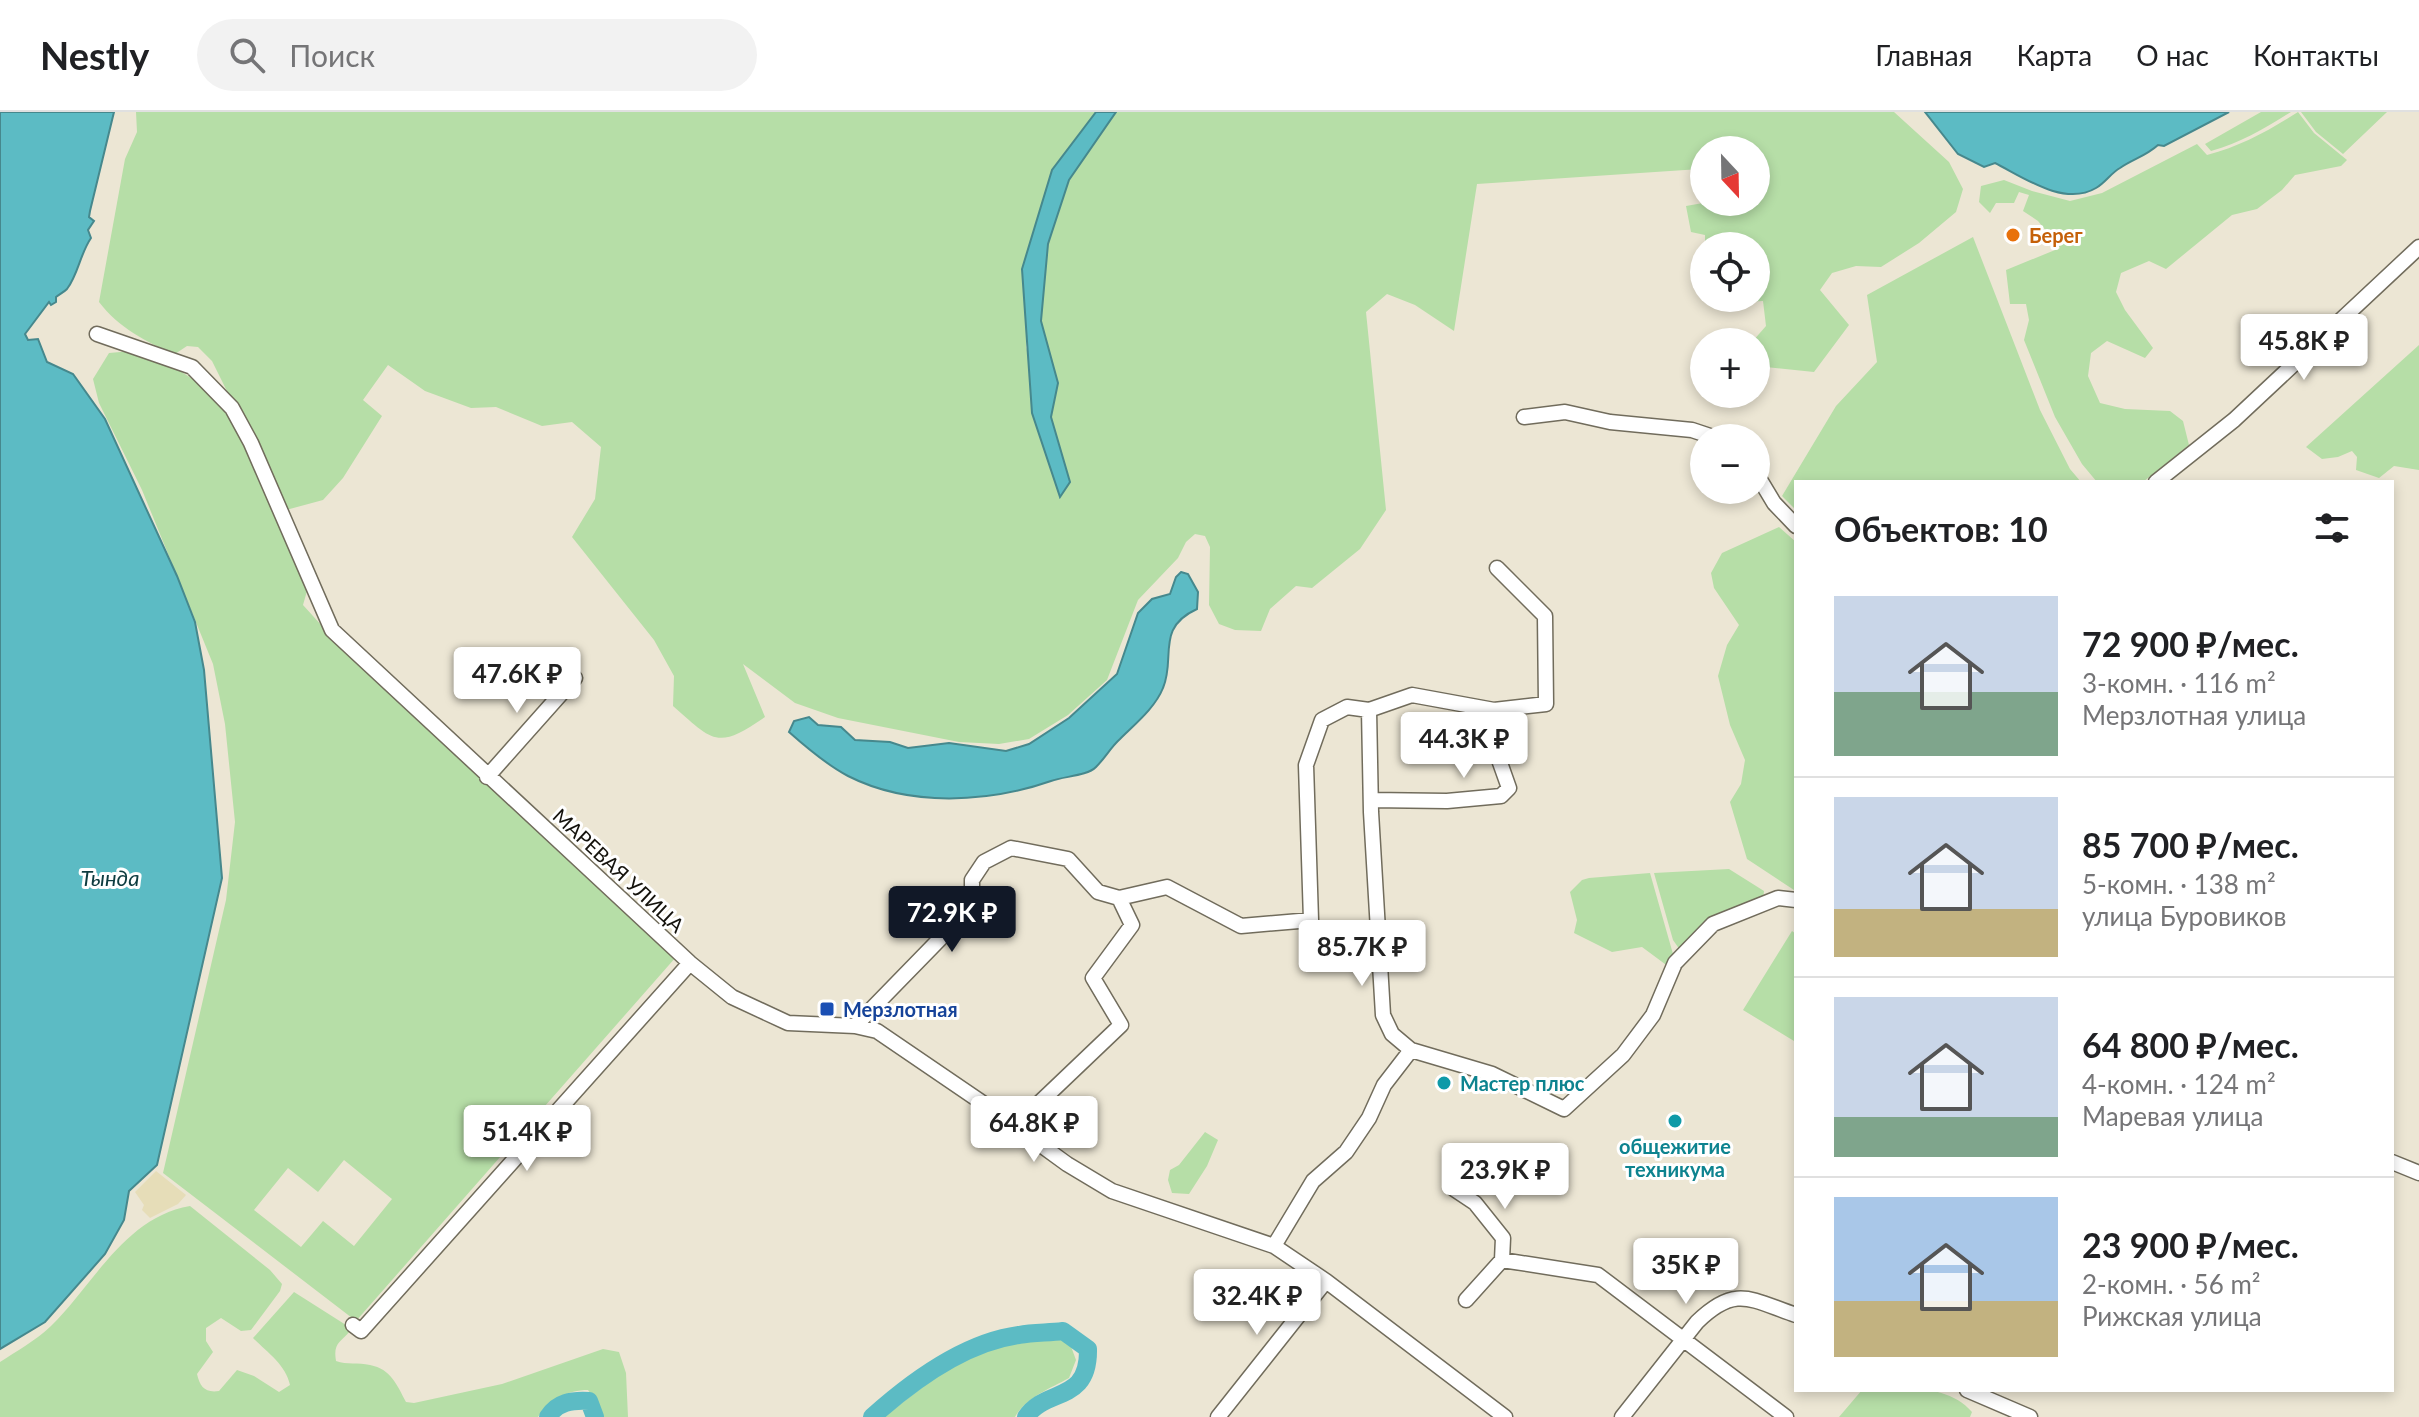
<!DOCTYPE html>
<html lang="ru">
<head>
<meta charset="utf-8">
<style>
	body { margin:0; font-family:Lato,sans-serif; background:#f2f2f2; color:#202124; height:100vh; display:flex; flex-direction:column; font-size:30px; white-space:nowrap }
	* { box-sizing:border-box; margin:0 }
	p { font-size:26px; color:#757577 }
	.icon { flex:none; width:44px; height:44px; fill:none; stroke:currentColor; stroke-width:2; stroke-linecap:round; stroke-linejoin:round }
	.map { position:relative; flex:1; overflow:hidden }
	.side { position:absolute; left:1794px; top:368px; width:600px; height:912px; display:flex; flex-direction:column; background:#fff; border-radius:0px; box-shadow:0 4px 12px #0003 }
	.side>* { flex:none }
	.needle { width:52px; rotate:158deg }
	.controls { position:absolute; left:1690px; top:24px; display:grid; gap:16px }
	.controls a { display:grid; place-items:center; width:80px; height:80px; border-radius:50%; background:#fff; box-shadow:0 4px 12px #0003; font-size:40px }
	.price { position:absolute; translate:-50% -68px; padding:0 18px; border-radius:8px; background:#fff; color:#222; font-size:26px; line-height:52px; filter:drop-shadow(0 2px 4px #0008) }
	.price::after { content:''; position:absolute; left:50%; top:48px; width:24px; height:18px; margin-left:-12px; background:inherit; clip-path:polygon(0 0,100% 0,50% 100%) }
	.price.selected { background:#111827; color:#fff }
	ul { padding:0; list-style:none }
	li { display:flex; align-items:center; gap:24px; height:200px; padding:0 40px }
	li+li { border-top:2px solid #e0e0e0 }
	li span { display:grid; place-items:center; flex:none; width:224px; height:160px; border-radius:0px; color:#555 }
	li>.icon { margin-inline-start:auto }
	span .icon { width:96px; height:96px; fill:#fffc; stroke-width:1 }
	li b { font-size:34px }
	h2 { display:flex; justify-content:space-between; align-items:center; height:96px; padding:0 40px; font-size:34px }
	header { display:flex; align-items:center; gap:48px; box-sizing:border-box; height:112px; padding:0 40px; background:#fff; border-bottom:2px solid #e0e0e0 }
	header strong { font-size:38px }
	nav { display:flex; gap:44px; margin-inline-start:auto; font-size:28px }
	.search { width:560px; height:72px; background:#f2f2f2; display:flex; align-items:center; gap:20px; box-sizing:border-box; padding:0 28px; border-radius:44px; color:#757577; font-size:30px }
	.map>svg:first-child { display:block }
	.green { fill:#b6dea7; fill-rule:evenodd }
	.sand { fill:#e6ddb8 }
	.water { fill:#5cbbc4; stroke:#46888d; stroke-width:2 }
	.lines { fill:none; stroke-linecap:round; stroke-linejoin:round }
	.river { stroke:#5cbbc4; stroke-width:18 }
	.minor-casing { stroke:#716c5c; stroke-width:17 }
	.minor { stroke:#fff; stroke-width:14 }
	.food-dot { fill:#e8710a; stroke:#fff; stroke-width:3 }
	.transit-dot { fill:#1a4fb4; stroke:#fff; stroke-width:3 }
	.culture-dot { fill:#0f9aa8; stroke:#fff; stroke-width:3 }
	.labels { text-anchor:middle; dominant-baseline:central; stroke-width:6; stroke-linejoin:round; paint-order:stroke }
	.food-label { font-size:20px; font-weight:bold; fill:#c56008; stroke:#fff; text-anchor:start }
	.street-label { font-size:20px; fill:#14120c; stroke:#fff }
	.transit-label { font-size:20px; font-weight:bold; fill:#164399; stroke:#fff; text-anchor:start }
	.culture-label { font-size:20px; font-weight:bold; fill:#0d838f; stroke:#fff; text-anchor:start }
	.water-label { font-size:22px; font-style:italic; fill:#0e3c40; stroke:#fff }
</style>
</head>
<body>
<header>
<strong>Nestly</strong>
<div class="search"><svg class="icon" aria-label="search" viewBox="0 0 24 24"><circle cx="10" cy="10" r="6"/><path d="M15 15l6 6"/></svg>Поиск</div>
<nav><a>Главная</a><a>Карта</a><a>О нас</a><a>Контакты</a></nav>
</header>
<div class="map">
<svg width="2419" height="1305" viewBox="0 0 2419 1305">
	<rect width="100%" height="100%" fill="#ece6d4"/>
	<path class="green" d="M136 0H1096L1052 58 1026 235 1070 369 1051 305 1058 271 1041 209 1048 132 1069 68 1116 0H1894L1949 50 1963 77 1956 100 1919 131 1881 155 1856 154 1832 161 1820 178 1849 213 1814 260 1756 254V230H1752L1766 214 1763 189 1727 191 1726 186H1756V134H1705V123L1691 120 1686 94 1703 91 1700 57 1477 72 1454 219 1415 193 1387 182 1366 200 1386 398 1360 437 1312 476 1296 474 1270 497 1261 519 1235 518 1219 512 1209 493 1210 435 1205 424 1195 422 1186 430 1178 446 1138 488 1107 568 1068 603 1029 627 999 632 959 630 838 606 795 591 743 552 765 605C717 638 714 630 673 594L674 564 654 528 572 425 595 387 601 335 572 310 542 314 496 295 471 296 425 279 388 253 363 288 382 304 343 366 323 388 286 398 212 249 198 235 187 234 175 242C147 231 118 215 99 190L125 47 137 20ZM1704 38H1756V90H1704Z
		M2261 0H2291C2265 16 2241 31 2211 39L2205 32Z
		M2298 0 2314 21 2347 48 2341 54 2295 63 2282 78 2257 97 2232 103 2166 157 2149 149 2121 161 2116 180 2125 198 2153 236 2145 246 2107 229 2091 241 2088 264 2100 291 2125 297 2170 299 2183 309 2189 333 2143 370H2097L2082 352 2055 305 2024 228 2029 208 2026 192H2010L2006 158 2060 136 2038 109 2023 99 2029 83 2019 80 2014 91H1996L1990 101 1979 90 1981 74 2004 68 2032 79 2070 89 2102 81 2197 32 2207 43C2241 34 2268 19 2298 0Z
		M2301 0H2387L2343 42 2316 20Z
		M1973 125 2040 298 2070 357 2081 370H1796V398L1782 384 1836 294 1877 250 1867 183Z
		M2419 233V358L2394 354 2379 366 2356 358 2357 345 2352 339 2338 345 2322 347 2306 335Z
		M132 239 158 245 199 271 227 296 261 366 303 463 307 479 303 493 342 536 676 845 356 1209 163 1061 226 788 235 710 225 612 213 552 142 378 99 291 93 267 109 241ZM344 1048 392 1087 354 1134 323 1109 301 1135 254 1098 288 1056 318 1080Z
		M1779 415 1796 430 1794 778 1747 747 1730 690 1741 672 1745 648 1730 613 1718 564 1727 533 1739 513 1714 476 1711 461 1722 441Z
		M1729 757 1764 779 1763 787 1680 838 1673 828 1654 761Z
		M1650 761 1673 842 1669 855 1642 835 1612 840 1574 821 1577 808 1570 780 1582 768 1589 766Z
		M1792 819 1796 822 1794 929 1743 898Z
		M1205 1020 1218 1028 1207 1054 1189 1082 1172 1081 1168 1068 1170 1058 1179 1053Z
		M190 1094 270 1158 282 1172 280 1179 251 1218 241 1219 221 1206 206 1216V1229L213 1240 197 1262C200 1275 205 1281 219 1279L237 1258 254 1264 279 1280 290 1273C286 1253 267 1240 253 1226L294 1180 346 1213 350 1219C340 1231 333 1231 336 1249 347 1253 358 1250 370 1253 391 1257 397 1273 406 1290L414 1291 502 1272 603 1237 619 1240 626 1261 628 1305H602L596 1289 588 1278C568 1278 549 1288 538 1305H0V1250C17 1239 35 1229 51 1214 94 1172 125 1105 190 1094Z
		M1055 1225 1069 1229 1076 1248 1069 1266C1051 1276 1025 1286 1015 1305H884C910 1285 936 1263 965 1247 991 1232 1025 1229 1055 1225Z
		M1862 1278C1898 1278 1945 1269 1972 1300L1970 1305H1839Z"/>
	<path class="sand" d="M156 1059 186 1083 178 1092 150 1106 142 1098 144 1093 135 1080Z"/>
	<path class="water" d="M0 0H114L90 99 89 105 94 109 88 118 91 126C80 142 78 163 67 177 64 180 60 182 56 185V190L51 193 49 190 25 222 28 228 38 227 47 250 73 262 105 307 177 464 195 510 204 558 222 766 157 1053 129 1079 124 1108 105 1142 45 1210 0 1237Z
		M1096 0H1116L1069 68 1048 132 1041 209 1058 271 1051 305 1070 370 1060 385 1032 301 1022 157 1052 58Z
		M1925 0H2229L2164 34 2158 33C2146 44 2133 47 2120 56 2111 61 2105 71 2096 76 2064 95 2023 65 1995 51L1984 55 1958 42Z
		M1181 460 1188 462 1198 480 1197 497C1155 516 1176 546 1163 576 1155 596 1135 612 1120 627 1111 635 1105 646 1096 655 1087 664 1065 664 1051 669 988 691 909 695 848 664 827 653 807 636 789 620L794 609 809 605 818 613 841 615 855 628 890 630 908 636 949 631 1006 639 1029 632 1069 606 1117 562 1138 501 1152 487 1170 482 1176 465Z"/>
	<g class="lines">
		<path class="river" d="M548 1305C557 1290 572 1288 589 1289L595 1305
			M872 1305C911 1270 966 1230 1019 1223 1034 1220 1048 1221 1063 1219L1088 1237C1089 1292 1046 1275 1026 1305"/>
		<g class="minor-casing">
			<path id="minor" d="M97 222 192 255 232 296 251 331 332 518 690 851 732 885 788 911 855 914 877 919 990 996 1067 1052 1112 1079 1274 1134 1326 1169 1505 1305
				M1524 305 1565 300 1610 310 1692 318 1716 326
				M1756 361 1774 391 1796 414
				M2156 370 2234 308 2419 135
				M1497 456 1545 504 1546 592 1494 598 1412 583 1369 598 1371 700 1383 903 1392 922 1411 938 1492 962 1564 997 1623 943 1653 903 1675 851 1713 812 1778 786 1796 788
				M487 665 575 566
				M1371 688 1447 689 1501 684 1509 676 1498 645 1494 598
				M855 914 972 794V768L984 750 1011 736 1068 747 1098 780 1119 786
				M1015 1014 1121 913 1093 866 1132 813 1119 786 1167 775 1241 814 1311 808 1306 653 1322 608 1347 595 1369 598
				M2392 1050 2419 1061
				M1454 1077 1475 1091 1503 1126 1502 1148
				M1274 1134 1313 1069 1346 1040 1369 1006 1384 973 1411 938
				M1466 1188 1502 1148 1598 1163 1786 1305
				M353 1213 361 1219 690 851
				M1967 1278 2030 1305
				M1218 1305 1326 1169
				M1622 1305 1697 1210C1736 1172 1751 1188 1796 1203"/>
		</g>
		<use href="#minor" class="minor"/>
	</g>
	<circle class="food-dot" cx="2013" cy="123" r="8"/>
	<rect class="transit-dot" x="819" y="889" width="16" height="16" rx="4"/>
	<g class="culture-dot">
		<circle cx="1444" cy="971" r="8"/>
		<circle cx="1675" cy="1009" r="8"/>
	</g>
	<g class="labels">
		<g class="food-label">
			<text x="2029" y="123">Берег</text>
		</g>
		<g class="street-label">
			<text transform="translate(619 758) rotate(43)">МАРЕВАЯ УЛИЦА</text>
		</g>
		<g class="transit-label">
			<text x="843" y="897">Мерзлотная</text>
		</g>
		<g class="culture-label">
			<text x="1460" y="971">Мастер плюс</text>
			<text x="1675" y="1034" text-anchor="middle">общежитие<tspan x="1675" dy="23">техникума</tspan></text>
		</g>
		<g class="water-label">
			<text x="110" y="765">Тында</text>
		</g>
	</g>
</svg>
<div class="controls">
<a><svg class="needle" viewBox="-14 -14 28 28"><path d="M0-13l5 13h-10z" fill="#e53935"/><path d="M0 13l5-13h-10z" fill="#757577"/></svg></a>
<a><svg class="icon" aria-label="locate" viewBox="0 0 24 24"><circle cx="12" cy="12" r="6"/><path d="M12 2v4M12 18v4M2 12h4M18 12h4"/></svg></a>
<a>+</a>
<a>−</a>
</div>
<b class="price" style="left:2304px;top:270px">45.8K ₽</b>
<b class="price" style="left:517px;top:603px">47.6K ₽</b>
<b class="price" style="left:1464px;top:668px">44.3K ₽</b>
<b class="price selected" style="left:952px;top:842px">72.9K ₽</b>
<b class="price" style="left:1362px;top:876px">85.7K ₽</b>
<b class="price" style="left:1034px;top:1052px">64.8K ₽</b>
<b class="price" style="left:527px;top:1061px">51.4K ₽</b>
<b class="price" style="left:1505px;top:1099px">23.9K ₽</b>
<b class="price" style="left:1686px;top:1194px">35K ₽</b>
<b class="price" style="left:1257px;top:1225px">32.4K ₽</b>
<section class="side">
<h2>Объектов: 10<svg class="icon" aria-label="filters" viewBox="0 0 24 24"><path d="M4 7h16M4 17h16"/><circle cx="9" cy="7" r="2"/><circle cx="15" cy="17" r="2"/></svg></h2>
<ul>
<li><span style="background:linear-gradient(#c9d6e8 60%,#7fa58c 0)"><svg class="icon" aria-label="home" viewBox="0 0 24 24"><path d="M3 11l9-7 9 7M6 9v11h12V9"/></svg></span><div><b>72 900 ₽/мес.</b><p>3-комн. · 116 m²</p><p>Мерзлотная улица</p></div></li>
<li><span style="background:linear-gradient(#c9d6e8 70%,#c2b280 0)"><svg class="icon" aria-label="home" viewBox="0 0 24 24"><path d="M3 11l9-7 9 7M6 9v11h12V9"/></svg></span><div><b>85 700 ₽/мес.</b><p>5-комн. · 138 m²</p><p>улица Буровиков</p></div></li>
<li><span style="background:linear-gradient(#c9d6e8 75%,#7fa58c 0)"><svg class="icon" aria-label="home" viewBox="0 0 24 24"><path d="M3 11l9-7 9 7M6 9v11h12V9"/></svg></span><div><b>64 800 ₽/мес.</b><p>4-комн. · 124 m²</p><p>Маревая улица</p></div></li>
<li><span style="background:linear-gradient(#a9c7e8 65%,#c2b280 0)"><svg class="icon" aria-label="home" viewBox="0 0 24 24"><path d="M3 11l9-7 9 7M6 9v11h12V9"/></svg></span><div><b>23 900 ₽/мес.</b><p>2-комн. · 56 m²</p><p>Рижская улица</p></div></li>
</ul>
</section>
</div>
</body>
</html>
